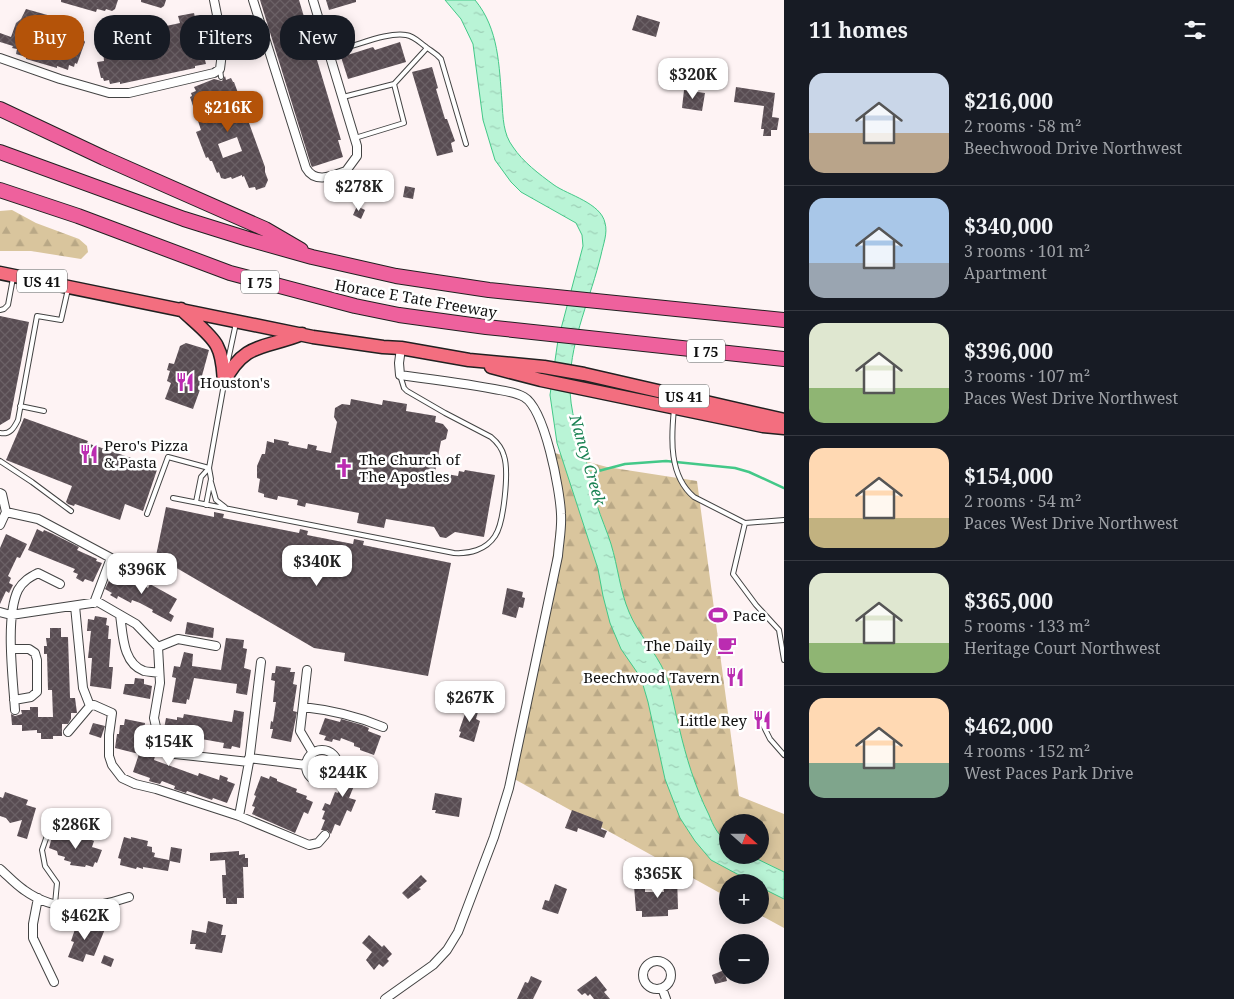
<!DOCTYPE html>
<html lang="en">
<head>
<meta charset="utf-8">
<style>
	body { margin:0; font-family:"Noto Serif",serif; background:#20242c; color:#f1f3f6; height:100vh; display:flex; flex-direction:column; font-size:19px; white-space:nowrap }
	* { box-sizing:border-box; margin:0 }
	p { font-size:16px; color:#9ea1a6 }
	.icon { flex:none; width:28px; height:28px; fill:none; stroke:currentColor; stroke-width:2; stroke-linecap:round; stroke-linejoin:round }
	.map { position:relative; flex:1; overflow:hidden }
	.side { display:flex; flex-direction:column; background:#171b24; width:450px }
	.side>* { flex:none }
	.guide { position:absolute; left:15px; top:15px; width:475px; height:45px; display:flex; gap:10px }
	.needle { width:32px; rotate:111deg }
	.tools { position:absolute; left:719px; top:814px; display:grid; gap:10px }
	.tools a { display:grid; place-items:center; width:50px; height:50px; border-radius:50%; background:#171b24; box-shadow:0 2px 12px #0003; font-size:25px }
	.price { position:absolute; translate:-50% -42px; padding:0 11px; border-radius:10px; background:#fff; color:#222; font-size:16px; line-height:32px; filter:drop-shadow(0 1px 2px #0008) }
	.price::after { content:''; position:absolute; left:50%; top:30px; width:15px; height:11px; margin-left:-8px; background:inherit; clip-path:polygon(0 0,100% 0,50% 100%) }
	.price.active { background:#b45309; color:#fff }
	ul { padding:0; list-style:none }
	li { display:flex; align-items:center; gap:15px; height:125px; padding:0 25px }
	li+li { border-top:1px solid #363941 }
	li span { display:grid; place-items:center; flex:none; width:140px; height:100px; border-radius:15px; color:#555 }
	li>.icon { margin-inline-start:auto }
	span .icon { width:60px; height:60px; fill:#fffc; stroke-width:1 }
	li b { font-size:21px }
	h2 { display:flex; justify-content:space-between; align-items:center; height:60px; padding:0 25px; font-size:21px }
	.chip { padding:0 18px; border-radius:20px; background:#171b24; box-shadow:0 2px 12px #0003; font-size:18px; line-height:45px }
	.chip.active { background:#b45309; color:#fff }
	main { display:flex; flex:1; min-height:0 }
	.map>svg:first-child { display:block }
	.forest { fill:url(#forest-firs); fill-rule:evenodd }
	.water { fill:url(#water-ripples); stroke:#43c888 }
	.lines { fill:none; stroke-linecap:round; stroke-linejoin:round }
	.stream { stroke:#43c888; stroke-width:2.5 }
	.building { fill:url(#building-cross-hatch); fill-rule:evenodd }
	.lane-casing { stroke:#434343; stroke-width:6 }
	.street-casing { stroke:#434343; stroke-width:10 }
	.primary-casing { stroke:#212121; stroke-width:15 }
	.highway-casing { stroke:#212121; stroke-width:16 }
	.lane { stroke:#fff; stroke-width:4 }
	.street { stroke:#fff; stroke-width:8 }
	.primary { stroke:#f36e7f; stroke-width:12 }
	.highway { stroke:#ee619d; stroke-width:14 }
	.labels { text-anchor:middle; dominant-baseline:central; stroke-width:5; stroke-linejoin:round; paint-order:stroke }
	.shield { fill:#fff; stroke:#585858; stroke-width:1 }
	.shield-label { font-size:14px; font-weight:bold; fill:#101010 }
	.street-label { font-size:15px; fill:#101010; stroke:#fff }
	.poi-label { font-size:15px; fill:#101010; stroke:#fff; text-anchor:start }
	.water-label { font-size:16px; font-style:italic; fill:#1a8253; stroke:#fff }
</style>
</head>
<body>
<main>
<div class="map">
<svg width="784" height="999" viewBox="0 0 784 999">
	<defs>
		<pattern id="forest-firs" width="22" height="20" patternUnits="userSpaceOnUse" patternTransform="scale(1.25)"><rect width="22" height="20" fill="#d9c59d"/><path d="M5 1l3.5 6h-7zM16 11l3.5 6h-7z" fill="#b9a886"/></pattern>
		<pattern id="water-ripples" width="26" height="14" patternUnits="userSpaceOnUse" patternTransform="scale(1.25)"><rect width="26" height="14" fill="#b9f4d6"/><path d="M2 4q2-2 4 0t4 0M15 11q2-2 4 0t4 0" fill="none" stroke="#9ed0b7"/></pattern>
		<pattern id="building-cross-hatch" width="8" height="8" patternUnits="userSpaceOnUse" patternTransform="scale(1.25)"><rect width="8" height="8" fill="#584c52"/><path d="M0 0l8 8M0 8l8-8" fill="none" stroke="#6b6166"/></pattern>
	</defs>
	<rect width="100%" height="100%" fill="#fef3f4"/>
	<path class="forest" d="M12 210 36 223 79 239 87 246 88 252 81 259 31 251H0V211Z
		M551 452 607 467 697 481 739 796 784 814V928L760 915V882H728L727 897 507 775 531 683 551 570 559 505ZM728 822H760V855H728Z"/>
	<path class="water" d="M445 0H475C499 29 499 66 502 102 503 117 503 134 513 147 523 162 539 174 554 185 568 195 601 203 605 223 608 233 603 245 601 255 591 297 571 338 570 382 569 411 579 436 587 464 591 477 593 491 597 505 601 518 607 531 611 544 618 567 620 591 629 612 638 634 655 651 665 673 672 690 674 708 679 727 686 757 695 787 709 815 713 825 718 836 727 841L728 855H749L784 872V899L760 887V882H752L711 860 695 841 680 818 665 779 648 702 641 678 621 649 610 623 603 596 598 569 557 443 550 395 558 340 583 246 582 235 576 223 521 192 511 182 495 160 483 120 473 44 461 19Z"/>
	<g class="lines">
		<path class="stream" d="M587 474 625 464 666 461 735 468 749 472 784 488"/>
	</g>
	<path class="building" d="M61 0H118L115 9 112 11 106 9 105 11 97 9 96 12 61 2Z
		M141 0H166L164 6 161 8 141 2Z
		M260 0H299L341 140H338L343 157 312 167 311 165Z
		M326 0H356V2L329 10Z
		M26 9 69 21 67 26 84 32 82 37 85 42 77 64 75 63 74 67 69 65 68 70 57 66V68L26 59V57L16 54 17 49 12 48 13 46 0 42V33L11 37 16 23 21 19Z
		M194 13 195 17 200 16 201 19H203L205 29 207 28 211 57 205 60 206 64 195 66V68L120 84V82L110 84 109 80 104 81 103 78H101L97 62 104 61 102 38 106 32 116 30 120 32 124 57 136 34 143 32V31L180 23 178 16Z
		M637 15 660 22 656 37 632 30Z
		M400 42 406 62 348 79 341 57 373 47 375 50Z
		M432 67 438 88 436 89 445 119H447L455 141 451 143 453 152 437 156 412 72Z
		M225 76 226 80 231 78 233 82H234L265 167V172L268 180 265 187 256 190 255 187 249 188 244 176 242 177V175L232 179 231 177 225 179 221 178 219 172 217 173 212 161H210L208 157 206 158 196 132 201 130 190 97 192 96 191 93 196 91 194 87 214 79 222 81ZM237 137 242 151 223 158 218 144Z
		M736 87 775 93 772 117 779 118 777 130H771V136H763L764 129H761L764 106 734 102Z
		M684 90 705 93 702 111 682 108Z
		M405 186 415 188 413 199 403 197Z
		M357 206 365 210 361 219 353 215Z
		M0 316 29 322 10 419 0 425Z
		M186 343 209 350 200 383 202 384 193 409 165 399 171 383 167 381 170 371 167 370 169 363 174 364 180 346Z
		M351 399 382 405 383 400 407 404 406 411 436 416 435 422 443 424 448 430 446 439 441 441 435 472 458 476 459 471 464 472 465 470 495 475 484 537 455 532 446 538 440 537 434 527 386 519 384 528 357 523 359 513 306 503 305 507 297 505 298 500 278 496 277 500 264 497V494L258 492 260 479 257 478V466L262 454H265L267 441 274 443V439L289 442 288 445 307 449 308 444 317 446 316 450 331 453 337 422 334 417 335 408 342 404 350 405Z
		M24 418 88 441 87 443 158 467 143 511 125 504 120 520 75 504 74 506 68 504 66 502 72 486 6 460Z
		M166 507 214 517V512L224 514 223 518 299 533 300 529 308 531 307 535 353 544 354 539 364 541 363 545 451 563 428 676 344 661 345 653 314 648 156 556Z
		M37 529 43 532 44 530 53 534 79 547 77 550 97 559 96 561 102 563 93 582 85 579 83 582 76 578 78 574 73 572 75 569 28 550Z
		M6 534 27 544 20 558 17 557 8 576 11 578 9 583 13 585 9 593 6 591 0 604V548Z
		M114 570 148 588 150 584 177 599 169 613 174 616 171 622 152 612 153 610 140 603 132 600 131 603 118 596 117 599 110 595 112 593 105 589Z
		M507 588 523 592 522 597 525 598 523 608 519 607 516 618 502 614Z
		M95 616 107 618 106 625 109 626 108 639H111L109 667H113L111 689 90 686 92 658H88L91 631H87L88 619 94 620Z
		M187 622 214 628 213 638 185 634Z
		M50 628H61V637H68L70 698H75L77 713H71V719L68 724H62V736H53V739H41V733H37V730L22 731V725H12L11 714 15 716 22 714 21 710H30V707H38V717H53L52 690H48L47 654H44V646H47L46 638H50Z
		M226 638 244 640 243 648 247 649 244 668 251 670 247 695 236 693 237 684 194 678 189 700 187 699 186 704 172 702 176 678 172 677 174 666 180 667 184 652 193 654 192 666 221 670Z
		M276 666 291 668 290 672H295L293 684 297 685 293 711 297 712 291 742 271 738 273 729H270L271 721 273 722 276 702H273L275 681 271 680 272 673H275Z
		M135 678 144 679V684L152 686 150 699 123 694 125 684H134Z
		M468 685 470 697 459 698 457 687Z
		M469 702 480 705 476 719 480 721 474 742 459 737 461 732 459 731Z
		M234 710 244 712 240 748 232 746 231 749 223 748 224 743 190 737V740L182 739V736L174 734 175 731 164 729 166 718 177 720V717L183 718 184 714 232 722Z
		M325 718 340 722 341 719 362 725 369 728 368 731 381 736 374 755 360 750V748L354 746V743L341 738 340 741 333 739 332 742 324 740 326 736 319 734Z
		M125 719 145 723 144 731H147L144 752 155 756 154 760 198 776 199 773 219 780 220 775 228 778 227 781 235 784 227 803 213 798 212 800 187 791 186 793 174 789 175 786 162 781 160 784 152 782 149 781 150 778 133 772 139 754 115 748 117 734H119L120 725H124Z
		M93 723 105 726 101 738 89 734Z
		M352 763 365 769 363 772 370 775 366 785 356 781 349 798 356 800 351 812 347 810 340 826 335 824 331 834 327 830H321L325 820 322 819 325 811 322 810 325 803 330 805 335 792 338 793 347 770 349 771Z
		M261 776 269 779 270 776 277 779V781L297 789 296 792 307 796 306 799 313 802 308 814 304 812 295 833 252 814 255 807 252 806 256 796 254 795Z
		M5 792 28 800 26 805 36 808 27 839 17 836 22 820 10 823 6 818 0 816V797L3 798Z
		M435 793 462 798 459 817 435 813 436 810H432Z
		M572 810 603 822 601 829 607 831 604 838 578 828 577 832 565 828Z
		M53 833 71 839 73 833 94 841 92 847 102 850 97 863 95 862 93 867 86 865 85 867 70 865 71 862 64 860 65 857 58 855 57 851 49 848Z
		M124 837 131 839V837L148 841 147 846 152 847V852L155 853 154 857 169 860 171 847 182 849 180 863 170 861 168 871 143 867V869L137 867 136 869 120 865 121 859 118 858Z
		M239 851V855L245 854V858H248V867H243L244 898H237V904H226V898H223L222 875H226L225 860 210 861V853Z
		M421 875 427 881 419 888 421 889 408 899 402 893Z
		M663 876H677L678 909 668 910V916L642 917V911H636L634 886 645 885V892H664Z
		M555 884 567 889 558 914 542 909 545 900 549 901Z
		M78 920 105 929 94 956 86 954 83 962 68 957 74 942 71 941Z
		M208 921 223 925 221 935H226L222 953 195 949 196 944H190L192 930 206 933Z
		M369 935 382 947 384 945 392 954 387 959 389 961 383 967 379 964 374 970 366 960 372 952 362 943Z
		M104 955 114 959 111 967 101 963Z
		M724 970 727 981 715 984 712 975Z
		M531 976 542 981 533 999H517L525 982 528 983Z
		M596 976 607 990 604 992 610 999H594L590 994 588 996 585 993 582 995 577 990Z"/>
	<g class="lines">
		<g class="lane-casing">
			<path id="lane" d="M348 47C363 43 390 32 406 35 414 36 419 42 426 47 431 51 436 53 441 59L466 144
				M220 69 221 77
				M343 97 394 84
				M355 138 404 123 394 84 427 48
				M0 310 4 309 8 305 13 278
				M227 365 236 323
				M20 406 44 411
				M674 409C671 439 669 476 694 497L745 523 733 574 756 605 779 630 784 660
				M0 433C10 435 14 428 18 420L37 316 61 320 68 289
				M0 461 32 482 71 511
				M211 482 216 500 225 507
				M173 498 454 553C469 554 486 550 495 536 504 523 509 471 504 456 502 448 497 442 491 437L445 413 407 391 404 388 400 375
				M196 502 201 477 209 468
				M206 505 211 479 209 468 224 384
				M147 514 168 457 209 468
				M745 523 784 520
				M762 723 770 739 784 755
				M50 827 42 850 45 866 57 883 55 904"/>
		</g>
		<g class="street-casing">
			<path id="street" d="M253 0 306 168C315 184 332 176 346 171L357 156V146L313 0
				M0 58 60 79 109 93H129L214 73 220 69 223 45 214 0
				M0 493 2 494 6 512
				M0 525 6 512 38 519 111 558 94 603
				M75 606 83 688 90 706
				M0 612 11 615 98 602 136 624 158 647 160 683 154 718 159 740 175 754 249 762
				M120 615C123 633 122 663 144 671 148 672 155 672 159 673
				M158 647 178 639 216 646
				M12 649H29L35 653 37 660V692L31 697 14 700
				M307 670 300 731 313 753
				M303 707C331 710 357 716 383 727
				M15 710C13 679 5 617 18 590 23 581 30 577 38 573L60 584
				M68 732 90 706 94 705 112 713 109 735V756L112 765 122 778 135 784 156 789 239 816 309 845 318 843 325 835
				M306 766a16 16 0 1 1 32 0a16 16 0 1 1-32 0Z
				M249 758 306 765
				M239 816 249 762 261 662
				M0 869C8 876 15 884 24 890 57 914 93 909 129 897
				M38 898 33 924V938L54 982
				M643 975a14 14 0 1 1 28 0a14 14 0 1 1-28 0Z
				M662 988 666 999
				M385 999 433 965 447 950 458 932 494 837 509 788 558 556C559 542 562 528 561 514 560 490 545 409 524 397 515 392 504 391 494 389 463 383 431 379 400 375L399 363 401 348"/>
		</g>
		<g class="primary-casing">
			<path id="primary" d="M0 273 313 337 383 347 401 348 469 360 544 367 584 374 784 420
				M181 309C192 320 211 334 217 346 223 357 223 370 224 382
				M491 367 541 380 763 426 784 428
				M224 382C245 341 265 349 302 334"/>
		</g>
		<g class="highway-casing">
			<path id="highway" d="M0 109 104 158 265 229 301 250
				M0 152 184 219 248 239 312 257 396 276 489 290 784 320
				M0 190 78 216 230 273 355 306 399 315 486 327 784 359"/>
		</g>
		<use href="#lane" class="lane"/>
		<use href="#street" class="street"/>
		<use href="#primary" class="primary"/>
		<use href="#highway" class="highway"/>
	</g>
	<defs>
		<g id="restaurant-bare" transform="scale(1.5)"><path d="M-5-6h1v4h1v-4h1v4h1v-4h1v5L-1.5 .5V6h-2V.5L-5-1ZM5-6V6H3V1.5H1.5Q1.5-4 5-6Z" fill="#bb2cb1" stroke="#fff" stroke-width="2.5" paint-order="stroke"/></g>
		<g id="church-bare" transform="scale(1.5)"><path d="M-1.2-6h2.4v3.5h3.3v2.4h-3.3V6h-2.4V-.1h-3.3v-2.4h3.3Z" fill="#bb2cb1" stroke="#fff" stroke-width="2.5" paint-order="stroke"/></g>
		<g id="stadium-bare" transform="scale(1.5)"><path d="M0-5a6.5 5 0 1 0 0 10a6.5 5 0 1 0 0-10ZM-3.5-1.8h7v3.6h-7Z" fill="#bb2cb1" stroke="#fff" stroke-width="2.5" paint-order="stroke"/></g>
		<g id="cafe-bare" transform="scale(1.5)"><path d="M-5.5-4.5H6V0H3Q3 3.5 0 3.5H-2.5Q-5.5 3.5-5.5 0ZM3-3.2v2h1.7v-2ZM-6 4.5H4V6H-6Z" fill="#bb2cb1" stroke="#fff" stroke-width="2.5" paint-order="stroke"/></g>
	</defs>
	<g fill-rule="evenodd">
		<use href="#restaurant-bare" x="185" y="382"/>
		<use href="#restaurant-bare" x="89" y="454"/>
		<use href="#church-bare" x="344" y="468"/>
		<use href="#stadium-bare" x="718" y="615"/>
		<use href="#cafe-bare" x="727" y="645"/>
		<use href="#restaurant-bare" x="735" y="677"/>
		<use href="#restaurant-bare" x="762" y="720"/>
	</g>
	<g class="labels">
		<g class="shield">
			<rect x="17" y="269.5" width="50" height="23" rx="4"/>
			<rect x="241" y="270.5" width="38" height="23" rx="4"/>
			<rect x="687" y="339.5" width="38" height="23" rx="4"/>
			<rect x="659" y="384.5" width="50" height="23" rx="4"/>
		</g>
		<g class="shield-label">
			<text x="42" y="281">US 41</text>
			<text x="260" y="282">I 75</text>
			<text x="706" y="351">I 75</text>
			<text x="684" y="396">US 41</text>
		</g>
		<g class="street-label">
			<text transform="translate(416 298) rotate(10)">Horace E Tate Freeway</text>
		</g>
		<g class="poi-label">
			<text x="200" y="382">Houston's</text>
			<text x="104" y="445">Pero's Pizza<tspan x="104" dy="17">&amp; Pasta</tspan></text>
			<text x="359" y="459">The Church of<tspan x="359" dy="17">The Apostles</tspan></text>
			<text x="733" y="615">Pace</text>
			<text x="712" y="645" text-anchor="end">The Daily</text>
			<text x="720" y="677" text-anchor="end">Beechwood Tavern</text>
			<text x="747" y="720" text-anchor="end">Little Rey</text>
		</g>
		<g class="water-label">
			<text transform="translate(588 460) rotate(74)">Nancy Creek</text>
		</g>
	</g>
</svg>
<div class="tools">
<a><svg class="needle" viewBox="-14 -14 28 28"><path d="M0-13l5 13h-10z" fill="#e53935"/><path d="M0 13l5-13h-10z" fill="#9ea1a6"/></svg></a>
<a>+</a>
<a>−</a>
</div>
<b class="price" style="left:693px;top:100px">$320K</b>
<b class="price active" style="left:228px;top:133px">$216K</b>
<b class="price" style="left:359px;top:212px">$278K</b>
<b class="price" style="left:317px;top:587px">$340K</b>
<b class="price" style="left:142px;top:595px">$396K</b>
<b class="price" style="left:470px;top:723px">$267K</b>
<b class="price" style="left:169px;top:767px">$154K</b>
<b class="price" style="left:343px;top:798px">$244K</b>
<b class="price" style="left:76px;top:850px">$286K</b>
<b class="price" style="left:658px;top:899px">$365K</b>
<b class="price" style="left:85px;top:941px">$462K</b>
<div class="guide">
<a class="chip active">Buy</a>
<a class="chip">Rent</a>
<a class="chip">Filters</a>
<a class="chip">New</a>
</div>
</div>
<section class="side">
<h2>11 homes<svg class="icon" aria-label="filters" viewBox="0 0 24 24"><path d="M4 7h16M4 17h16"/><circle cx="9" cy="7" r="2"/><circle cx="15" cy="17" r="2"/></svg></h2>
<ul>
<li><span style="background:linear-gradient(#c9d6e8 60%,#b9a48a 0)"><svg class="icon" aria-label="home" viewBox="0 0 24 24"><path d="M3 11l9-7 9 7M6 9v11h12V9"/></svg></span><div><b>$216,000</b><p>2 rooms · 58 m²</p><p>Beechwood Drive Northwest</p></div></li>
<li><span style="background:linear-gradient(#a9c7e8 65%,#9aa5b1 0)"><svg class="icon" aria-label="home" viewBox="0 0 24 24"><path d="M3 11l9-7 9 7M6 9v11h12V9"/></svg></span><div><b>$340,000</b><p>3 rooms · 101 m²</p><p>Apartment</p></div></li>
<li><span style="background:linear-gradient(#dfe7d0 65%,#8fb573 0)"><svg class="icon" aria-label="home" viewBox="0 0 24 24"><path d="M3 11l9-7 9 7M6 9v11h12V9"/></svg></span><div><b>$396,000</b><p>3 rooms · 107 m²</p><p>Paces West Drive Northwest</p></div></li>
<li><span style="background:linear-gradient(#ffd9b3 70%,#c2b280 0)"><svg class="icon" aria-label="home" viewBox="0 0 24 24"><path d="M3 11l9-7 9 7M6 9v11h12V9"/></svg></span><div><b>$154,000</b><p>2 rooms · 54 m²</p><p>Paces West Drive Northwest</p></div></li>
<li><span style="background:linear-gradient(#dfe7d0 70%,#8fb573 0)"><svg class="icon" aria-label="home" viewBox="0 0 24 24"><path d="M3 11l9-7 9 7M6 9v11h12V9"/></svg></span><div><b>$365,000</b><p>5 rooms · 133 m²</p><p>Heritage Court Northwest</p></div></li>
<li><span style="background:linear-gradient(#ffd9b3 65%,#7fa58c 0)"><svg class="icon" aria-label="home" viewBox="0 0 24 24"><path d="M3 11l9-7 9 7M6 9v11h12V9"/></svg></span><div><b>$462,000</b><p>4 rooms · 152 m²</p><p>West Paces Park Drive</p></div></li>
</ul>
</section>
</main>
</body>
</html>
